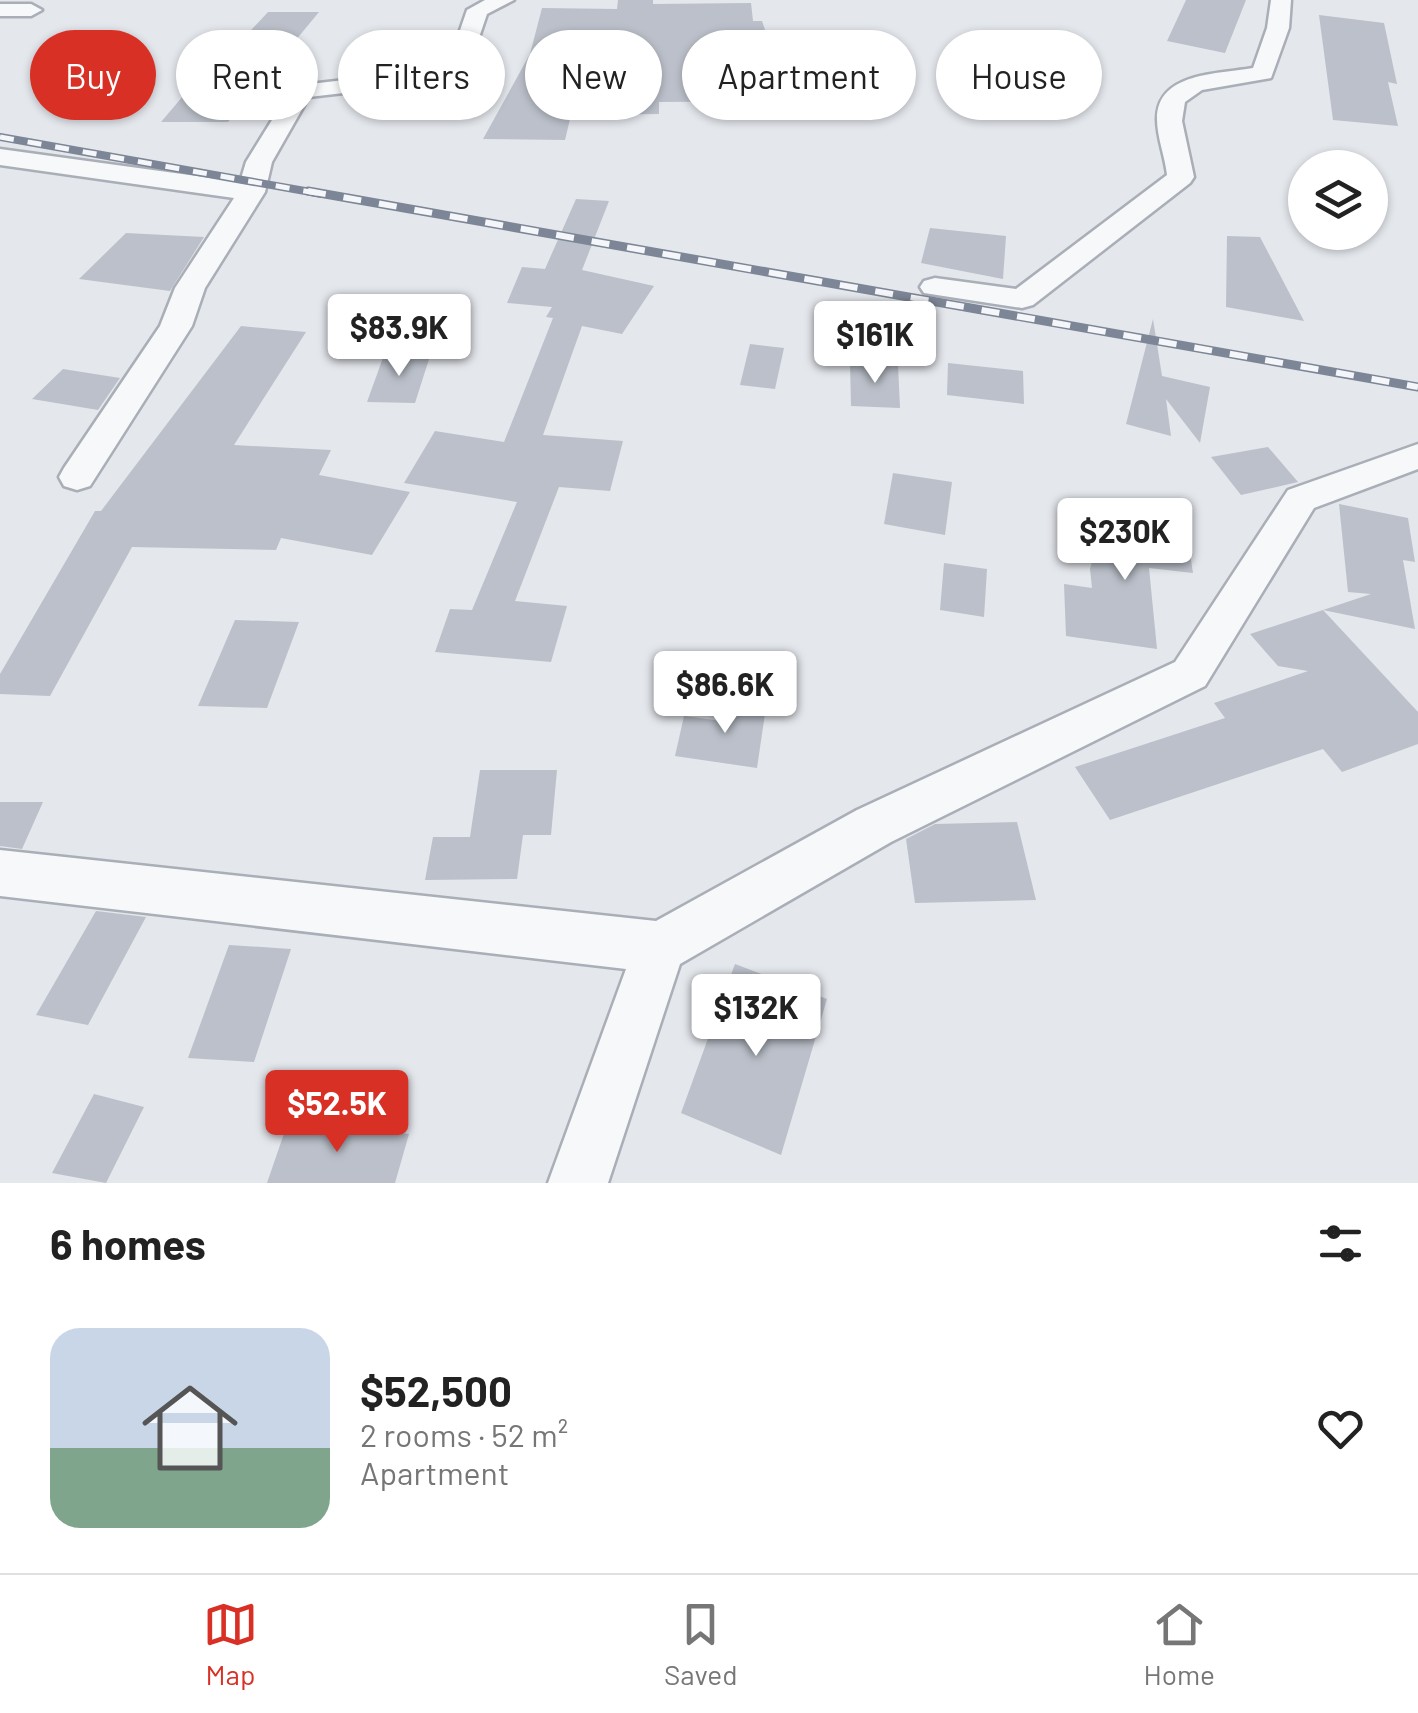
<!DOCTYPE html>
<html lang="en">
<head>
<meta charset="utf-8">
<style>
	body { margin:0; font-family:Barlow,sans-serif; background:#f6f6f6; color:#222; height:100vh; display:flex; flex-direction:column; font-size:38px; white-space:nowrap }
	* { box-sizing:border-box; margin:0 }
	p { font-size:32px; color:#767676 }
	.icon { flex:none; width:55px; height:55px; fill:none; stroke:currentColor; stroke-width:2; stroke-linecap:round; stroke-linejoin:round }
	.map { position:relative; height:1183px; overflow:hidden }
	.drawer { display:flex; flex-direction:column; background:#fff; flex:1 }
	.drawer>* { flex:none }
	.guide { position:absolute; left:30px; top:30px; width:1360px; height:90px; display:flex; gap:20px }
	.fabs { position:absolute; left:1288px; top:150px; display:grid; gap:20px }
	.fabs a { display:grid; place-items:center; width:100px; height:100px; border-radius:50%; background:#fff; box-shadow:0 2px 8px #0004; font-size:50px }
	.price { position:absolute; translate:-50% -85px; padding:0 22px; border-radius:10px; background:#fff; color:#222; font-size:32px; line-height:65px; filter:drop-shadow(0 2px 5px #0008) }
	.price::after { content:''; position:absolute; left:50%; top:60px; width:30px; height:22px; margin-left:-15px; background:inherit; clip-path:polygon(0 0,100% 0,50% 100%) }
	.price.active { background:#d93025; color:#fff }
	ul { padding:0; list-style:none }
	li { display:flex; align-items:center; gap:30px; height:250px; padding:0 50px }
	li+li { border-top:2px solid #e0e0e0 }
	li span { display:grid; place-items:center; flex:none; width:280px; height:200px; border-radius:30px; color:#555 }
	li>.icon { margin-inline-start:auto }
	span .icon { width:120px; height:120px; fill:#fffc; stroke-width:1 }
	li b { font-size:42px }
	h2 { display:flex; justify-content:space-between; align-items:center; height:120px; padding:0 50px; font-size:42px }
	.pill { padding:0 35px; border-radius:45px; background:#fff; box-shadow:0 2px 8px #0004; font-size:35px; line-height:90px }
	.pill.active { background:#d93025; color:#fff }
	.menu { display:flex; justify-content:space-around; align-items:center; height:140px; border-top:2px solid #e0e0e0; background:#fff; font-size:28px; color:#767676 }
	.menu a { display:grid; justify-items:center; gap:5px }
	.menu .active { color:#d93025 }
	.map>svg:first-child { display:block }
	.building { fill:#bbc0ca }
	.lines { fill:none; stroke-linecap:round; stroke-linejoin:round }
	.minor-casing { stroke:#a9aeb7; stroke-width:5 }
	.minor { fill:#f7f8fa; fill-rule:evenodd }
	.rail-far1-casing { stroke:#7d8696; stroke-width:8 }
	.rail-casing { stroke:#7d8696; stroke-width:9 }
	.rail-far1 { stroke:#f4f6f9; stroke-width:5; stroke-dasharray:14; stroke-linecap:butt }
	.rail { stroke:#f4f6f9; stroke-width:6; stroke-dasharray:18; stroke-linecap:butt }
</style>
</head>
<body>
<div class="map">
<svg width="1418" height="1183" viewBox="0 0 1418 1183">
	<rect width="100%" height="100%" fill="#e4e7ec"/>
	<path class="building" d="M618 0H653V4L751 3 753 21H762L772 50 780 101 659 102V114L571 115 565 140 483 139 530 54 542 8 617 9Z
		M1186 0H1246L1225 53 1167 41Z
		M268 12H319L228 122H161L200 76 207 77Z
		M1319 15 1384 23 1397 84 1388 82 1398 126 1333 120Z
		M576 199 609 201 582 270 654 286 622 334 582 326 543 435 623 441 610 491 559 487 515 601 567 606 551 662 435 652 450 609 472 610 517 502 404 483 435 431 504 442 553 318 546 317 552 307 507 303 522 267 545 269Z
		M930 228 1006 236 1003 279 921 263Z
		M126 233 204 237 170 291 79 279Z
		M1227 236 1260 237 1304 321 1226 307Z
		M1153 319 1162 376 1210 387 1200 443 1166 399 1171 436 1126 424Z
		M241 326 306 332 234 445 331 450 319 475 410 492 372 555 281 538 276 550 132 547 50 696 0 694V674L95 511H101Z
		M750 344 784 348 775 389 740 385Z
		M384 355 430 356 415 403 367 402Z
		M850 363 898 365 900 408 851 406Z
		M948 363 1023 371 1024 404 947 395Z
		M63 369 120 378 98 410 32 399Z
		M1268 447 1298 482 1241 495 1211 457Z
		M893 473 952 482 945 535 884 524Z
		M1339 504 1408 518 1415 562 1403 560 1415 629 1323 610 1371 594 1348 592Z
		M1103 518 1186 528 1193 573 1149 568 1157 649 1066 636 1064 584 1092 588 1090 569Z
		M944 563 987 569 984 617 940 610Z
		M1323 610 1418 712V744L1342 772 1323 749 1110 820 1075 767 1225 718 1214 703 1308 671 1278 666 1250 634Z
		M235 620 299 622 267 708 198 706Z
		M726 702 766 707 757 768 675 756 684 716 722 721Z
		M480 770H557L551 835H523L517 879 425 880 433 837H470Z
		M0 802H43L22 849 0 846Z
		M1017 822 1036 900 915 903 906 839 935 824Z
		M96 911 146 917 88 1025 36 1015Z
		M229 945 291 949 254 1062 188 1058Z
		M735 964 827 999 781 1155 681 1113Z
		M94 1094 144 1107 106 1183 52 1173Z
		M289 1119 409 1134 395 1183H267Z"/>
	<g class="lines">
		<g class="minor-casing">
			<path id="minor" d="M485 0H514L487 14 465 79 309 97 272 162 265 192 205 288 192 326 90 486 77 490 64 486 59 477 64 468 160 326 175 288 234 198 0 165V149L240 182 246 162 293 86 447 68 467 10Z
				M1271 0H1291L1289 28 1271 78 1202 90 1185 102 1182 121 1194 177 1190 183 1033 305 1022 308 924 293 920 287 924 281 935 278 1016 289 1167 175C1165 156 1157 138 1157 119 1157 72 1219 74 1253 68L1267 28Z
				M0 4H31L42 10 31 16H0Z
				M1418 444V469L1314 508 1205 686 891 842 680 964 608 1183H548L626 969 0 896V850L656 921 857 810 1175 662 1288 490Z"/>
		</g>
		<use href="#minor" class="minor"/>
		<g class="rail-far1-casing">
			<path id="rail-far1" d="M0 137 322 194"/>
		</g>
		<g class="rail-casing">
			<path id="rail" d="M308 191 1418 387"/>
		</g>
		<use href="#rail-far1" class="rail-far1"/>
		<use href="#rail" class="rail"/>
	</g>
</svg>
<div class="fabs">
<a><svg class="icon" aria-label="layers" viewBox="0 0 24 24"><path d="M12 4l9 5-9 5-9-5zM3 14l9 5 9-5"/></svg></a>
</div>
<b class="price" style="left:399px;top:379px">$83.9K</b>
<b class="price" style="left:875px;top:386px">$161K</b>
<b class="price" style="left:1125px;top:583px">$230K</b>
<b class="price" style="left:725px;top:736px">$86.6K</b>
<b class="price" style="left:756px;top:1059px">$132K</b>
<b class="price active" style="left:337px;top:1155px">$52.5K</b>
<div class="guide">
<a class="pill active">Buy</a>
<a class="pill">Rent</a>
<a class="pill">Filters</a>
<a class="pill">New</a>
<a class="pill">Apartment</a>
<a class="pill">House</a>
</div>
</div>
<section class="drawer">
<h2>6 homes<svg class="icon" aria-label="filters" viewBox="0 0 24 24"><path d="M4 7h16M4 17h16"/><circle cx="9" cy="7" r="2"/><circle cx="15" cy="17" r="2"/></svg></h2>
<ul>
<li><span style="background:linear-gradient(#c9d6e8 60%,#7fa58c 0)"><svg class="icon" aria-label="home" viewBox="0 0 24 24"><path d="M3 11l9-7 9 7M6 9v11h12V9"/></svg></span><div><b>$52,500</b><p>2 rooms · 52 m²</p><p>Apartment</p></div><svg class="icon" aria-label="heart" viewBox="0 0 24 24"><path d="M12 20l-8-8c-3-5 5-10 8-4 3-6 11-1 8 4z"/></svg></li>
</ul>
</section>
<nav class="menu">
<a class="active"><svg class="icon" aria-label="map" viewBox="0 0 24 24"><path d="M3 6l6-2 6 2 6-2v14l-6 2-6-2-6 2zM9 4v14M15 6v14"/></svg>Map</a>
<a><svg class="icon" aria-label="saved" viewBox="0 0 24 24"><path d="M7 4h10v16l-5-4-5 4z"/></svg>Saved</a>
<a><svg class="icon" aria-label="home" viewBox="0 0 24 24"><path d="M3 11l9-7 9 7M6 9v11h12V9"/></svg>Home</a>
</nav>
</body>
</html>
